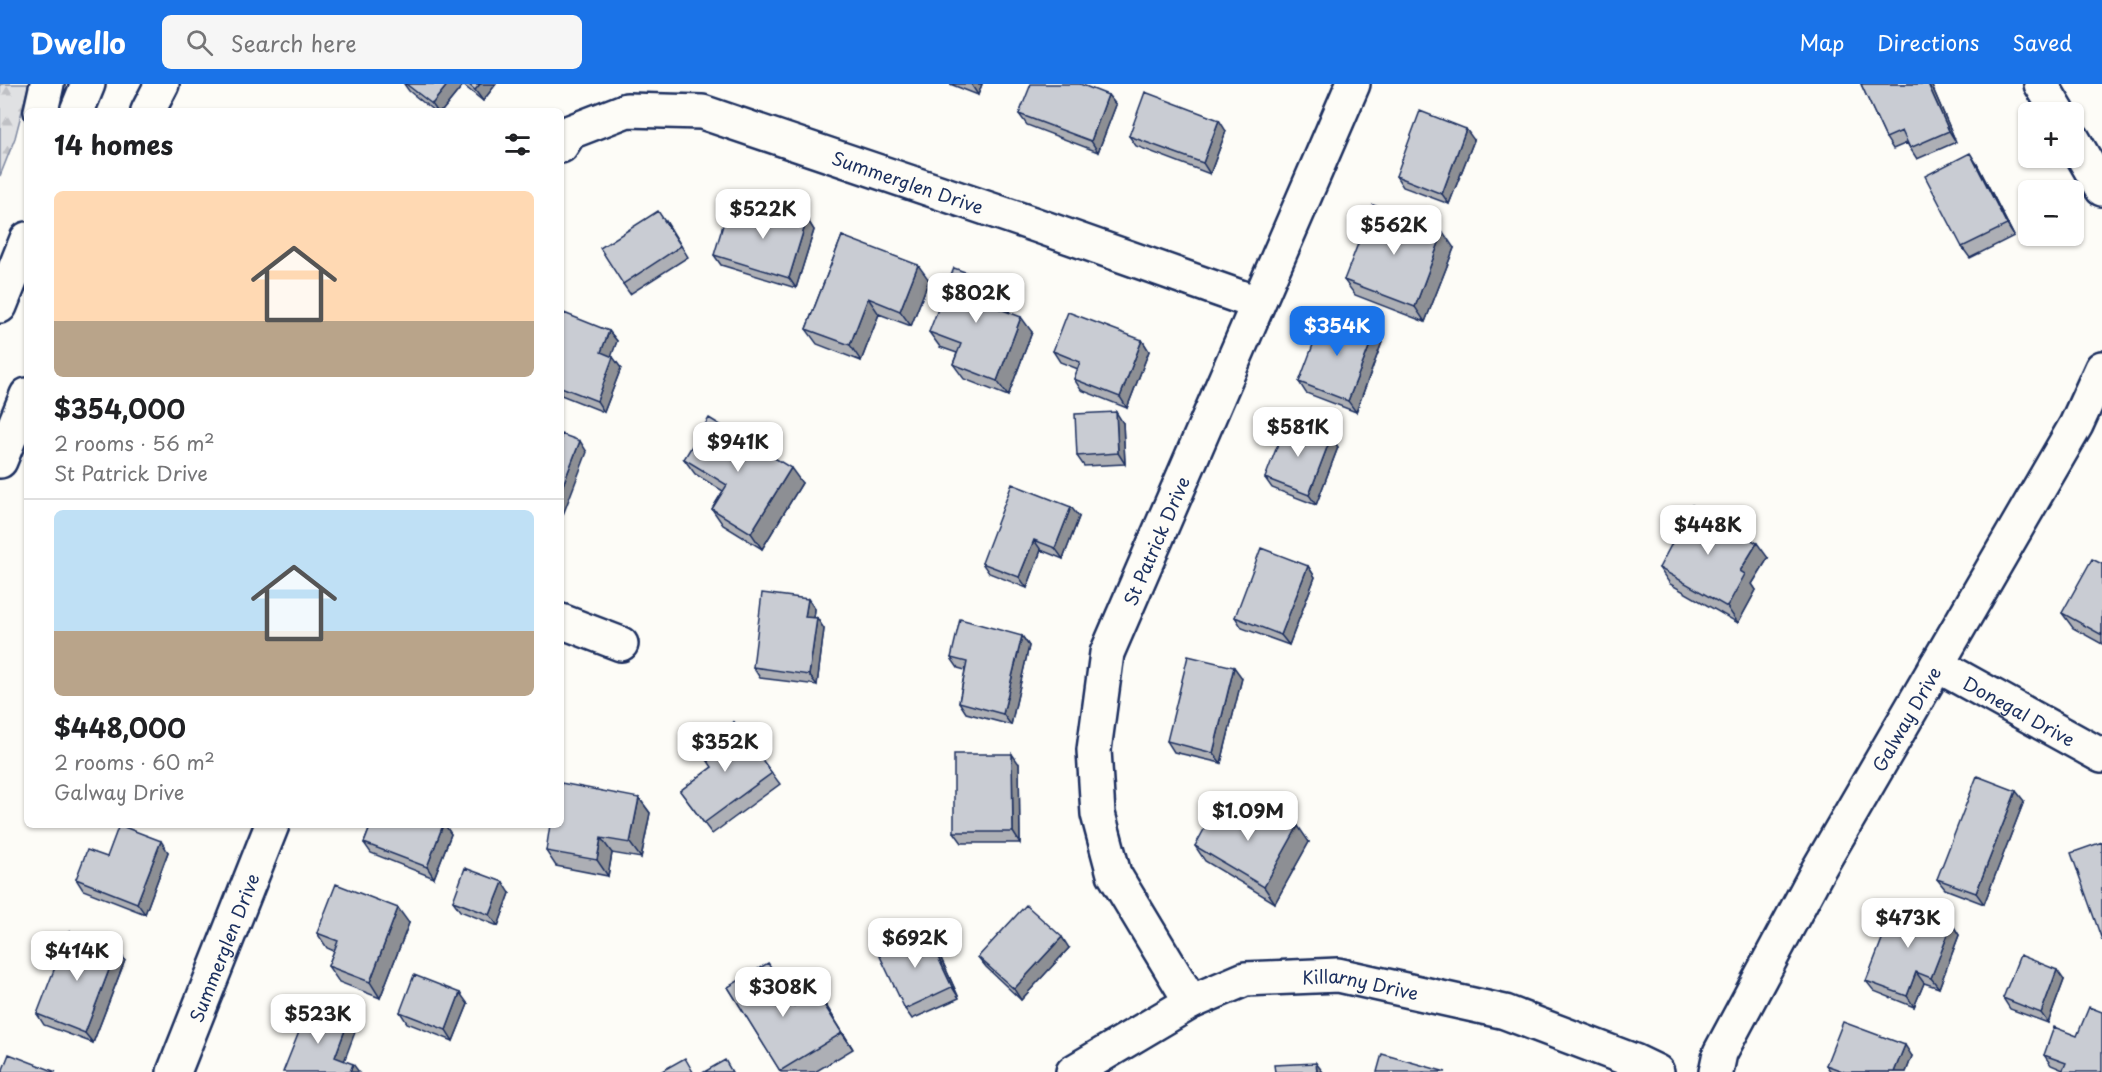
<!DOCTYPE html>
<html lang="en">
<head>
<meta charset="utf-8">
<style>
	body { margin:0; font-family:"Playpen Sans",sans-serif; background:#f6f6f6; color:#202124; height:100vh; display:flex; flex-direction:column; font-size:22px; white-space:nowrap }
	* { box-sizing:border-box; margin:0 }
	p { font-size:20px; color:#757577 }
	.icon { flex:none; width:33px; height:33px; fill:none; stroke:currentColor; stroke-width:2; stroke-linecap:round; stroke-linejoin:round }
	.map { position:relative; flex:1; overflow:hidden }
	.details { position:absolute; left:24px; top:24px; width:540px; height:720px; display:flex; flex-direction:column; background:#fff; border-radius:9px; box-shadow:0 2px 4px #0004 }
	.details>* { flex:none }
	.tools { position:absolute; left:2018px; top:18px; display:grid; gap:12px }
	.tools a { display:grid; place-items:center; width:66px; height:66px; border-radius:9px; background:#fff; box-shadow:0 2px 4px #0004; font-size:30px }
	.price { position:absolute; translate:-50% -51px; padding:0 14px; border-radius:12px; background:#fff; color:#222; font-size:20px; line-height:39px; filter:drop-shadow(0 2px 3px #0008) }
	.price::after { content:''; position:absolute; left:50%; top:36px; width:18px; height:14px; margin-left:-9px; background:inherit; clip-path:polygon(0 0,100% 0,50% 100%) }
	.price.current { background:#1a73e8; color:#fff }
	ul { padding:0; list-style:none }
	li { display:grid; align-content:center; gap:12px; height:318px; padding:0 30px }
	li+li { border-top:2px solid #e0e0e0 }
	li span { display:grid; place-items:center; height:186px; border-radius:9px; color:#555 }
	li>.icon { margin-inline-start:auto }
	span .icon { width:108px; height:108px; fill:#fffc; stroke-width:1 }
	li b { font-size:26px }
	h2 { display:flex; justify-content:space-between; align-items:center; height:72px; padding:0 30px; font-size:26px }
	header { display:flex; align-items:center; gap:36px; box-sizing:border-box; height:84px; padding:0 30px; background:#1a73e8; color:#fff }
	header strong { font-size:28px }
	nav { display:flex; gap:33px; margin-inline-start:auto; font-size:21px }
	.search { width:420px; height:54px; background:#f6f6f6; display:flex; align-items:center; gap:15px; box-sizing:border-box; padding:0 21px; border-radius:9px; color:#757577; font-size:22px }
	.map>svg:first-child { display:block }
	.forest { fill:url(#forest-firs); stroke:#7e88a0; stroke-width:1.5 }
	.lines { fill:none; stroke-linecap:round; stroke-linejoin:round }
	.minor-casing { stroke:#1b2f5e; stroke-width:38 }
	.highway-casing { stroke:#1b2f5e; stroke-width:38 }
	.minor { stroke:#fdfcf7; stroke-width:33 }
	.highway { stroke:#fdfcf7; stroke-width:33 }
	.wall { fill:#adafb5; stroke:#1b2f5e; stroke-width:1.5 }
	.shaded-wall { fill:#8d8f94; stroke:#1b2f5e; stroke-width:1.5 }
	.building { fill:#c9ccd3; stroke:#1b2f5e; stroke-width:1.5 }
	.labels { text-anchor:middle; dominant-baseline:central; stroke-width:4.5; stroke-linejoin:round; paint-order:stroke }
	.street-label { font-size:18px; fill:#1b2f5e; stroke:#fdfcf7 }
</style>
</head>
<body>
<header>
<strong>Dwello</strong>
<div class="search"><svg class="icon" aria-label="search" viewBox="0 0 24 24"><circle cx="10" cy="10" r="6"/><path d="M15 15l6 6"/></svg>Search here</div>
<nav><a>Map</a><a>Directions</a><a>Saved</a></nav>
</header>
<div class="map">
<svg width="2102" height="988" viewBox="0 0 2102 988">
	<defs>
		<pattern id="forest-firs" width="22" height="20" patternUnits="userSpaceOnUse" patternTransform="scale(1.5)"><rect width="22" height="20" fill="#e0e1e3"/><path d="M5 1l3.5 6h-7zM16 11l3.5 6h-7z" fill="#c0c1c5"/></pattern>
	</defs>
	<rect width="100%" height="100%" fill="#fdfcf7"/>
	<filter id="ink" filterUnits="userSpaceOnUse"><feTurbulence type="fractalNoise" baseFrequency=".0167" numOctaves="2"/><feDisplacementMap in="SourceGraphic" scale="12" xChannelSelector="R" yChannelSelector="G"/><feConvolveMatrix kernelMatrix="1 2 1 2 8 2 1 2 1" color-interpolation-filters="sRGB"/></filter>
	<g filter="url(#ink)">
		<path class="forest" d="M0 0H29L15 54 0 92Z"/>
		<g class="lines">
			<g class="minor-casing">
				<g id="minor">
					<path d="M2041 0 2058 28"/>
					<path d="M2073 55 2102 105"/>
					<path id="s1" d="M561 62 570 48 627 26 702 28 1033 140 1257 219"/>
					<path d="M561 537 621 560"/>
					<path id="s2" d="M1937 581 2102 672"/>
					<path id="s3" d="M1191 918 1114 790 1098 730 1094 666 1107 569 1353 0"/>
					<path id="s4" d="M174 988 272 741"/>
					<path id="s5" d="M1073 988 1191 918 1245 895 1338 891 1505 928 1634 977 1657 988"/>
					<path id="s6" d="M1716 988 1720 969 1818 786 2076 341 2102 284"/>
				</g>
			</g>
			<g class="highway-casing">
				<path id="highway" d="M41 27 47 0
					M77 27 88 0
					M148 27 162 0
					M0 222 27 155
					M0 377 27 311"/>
			</g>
			<use href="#minor" class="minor"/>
			<use href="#highway" class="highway"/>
		</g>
		<path class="wall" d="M404 0H496L483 17 463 1 442 27H434L409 7Z
			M950 0H982L978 11Z
			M1861 0H1931L1956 58 1917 75 1910 64 1907 59 1893 65 1886 54Z
			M1108 11 1116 21 1098 68 1027 41 1019 30Z
			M1226 47 1210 90 1136 62 1129 52Z
			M1474 56 1449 120 1403 103 1396 92Z
			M1977 80 2014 152 1970 174 1962 163Z
			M807 135 814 146 796 204 721 181 714 171Z
			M666 137 688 173 630 210 623 200Z
			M842 152 929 196 911 242 879 230 861 277 817 260 806 245Z
			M1454 164 1425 238 1355 211 1344 196Z
			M1013 217 1009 228 1032 248 1008 312 964 295 953 280 957 269 940 263 929 248Z
			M561 238 609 247 617 257 611 272 621 284 604 328 561 311Z
			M1375 248 1382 258 1356 328 1306 309 1299 298Z
			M1142 256 1149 267 1127 324 1081 306 1074 295 1078 285 1060 278 1053 267Z
			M1123 339 1125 380 1084 382 1077 372Z
			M1331 353 1338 363 1316 421 1272 404 1265 394Z
			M684 375 802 399 762 465 723 441 712 425 723 407 695 390Z
			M1079 433 1063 475 1041 466 1027 504 989 489 982 479Z
			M1768 474 1752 500 1756 506 1738 539 1670 500 1659 484Z
			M2102 480V560L2073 544 2062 529Z
			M1308 482 1315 493 1289 561 1242 544 1235 533Z
			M808 515 815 525 814 534H817L824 545 817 601 760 594 753 583Z
			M1022 552 1029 562 1011 641 966 629 959 618 965 586 958 584 951 574Z
			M1242 594 1221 679 1174 668 1167 657Z
			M734 638 780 700 712 750 680 707 712 683Z
			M1019 680 1020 759H962L954 748Z
			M639 714 650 729 641 774 612 769 608 792 556 782 546 767Z
			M2024 717 1984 820 1945 805 1937 795Z
			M371 741H445L451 750 434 794 371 769 364 759Z
			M1254 741 1309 758 1275 819 1205 777 1195 762Z
			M168 768 145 830 83 806 76 795 107 773Z
			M510 809 498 842 460 827 453 817Z
			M409 839 380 914 339 898 328 882 334 867 327 864 317 849Z
			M1952 840 1959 851 1939 904 1924 899 1914 923 1874 907 1866 897Z
			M925 846 933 857 959 914 912 935 905 925Z
			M1069 864 1021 916 986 883 978 873Z
			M117 865 125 876 93 959 44 941 37 930Z
			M778 894 795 921 816 908 827 923 853 965 815 988H781L728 903Z
			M2064 896 2048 939 2010 925 2003 914Z
			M468 920 453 957 407 939 400 928Z
			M2102 928 2063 986 2051 981 2044 971 2077 952Z
			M1912 972 1906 988H1831L1826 981Z"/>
		<path class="shaded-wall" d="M448 0H462L463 1 442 27H437L432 20Z
			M480 0H496L483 17 475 6Z
			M971 0H982L978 11Z
			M1928 0H1931L1956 58 1949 47Z
			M1108 11 1116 21 1098 68 1091 57Z
			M1219 36 1226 47 1210 90 1203 79Z
			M1466 45 1474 56 1449 120 1442 110Z
			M1970 69 1977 80 2014 152 2007 141Z
			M807 135 814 146 796 204 789 194Z
			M1443 148 1454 164 1425 238 1415 223Z
			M918 181 929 196 911 242 900 227Z
			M1003 202 1013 217 1005 238 995 223Z
			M868 214 879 230 861 277 850 261Z
			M1021 233 1032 248 1008 312 997 297Z
			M609 247 617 257 609 279 601 268Z
			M1375 248 1382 258 1356 328 1348 317Z
			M1142 256 1149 267 1127 324 1120 313Z
			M613 273 621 284 604 328 597 317Z
			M1116 328 1123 339 1125 380 1118 369Z
			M1331 353 1338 363 1316 421 1309 411Z
			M580 357 587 368 561 436V406Z
			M791 384 802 399 762 465 751 449Z
			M1071 423 1079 433 1063 475 1055 464Z
			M1034 456 1041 466 1027 504 1019 493Z
			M1757 459 1768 474 1752 500 1756 506 1738 539 1727 523 1740 487Z
			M1308 482 1315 493 1289 561 1281 551Z
			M808 515 815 525 813 543 805 533Z
			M817 534 824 545 817 601 809 591Z
			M1022 552 1029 562 1011 641 1003 630Z
			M1234 583 1242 594 1221 679 1213 669Z
			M1012 670 1019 680 1020 759 1013 748Z
			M2016 707 2024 717 1984 820 1976 809Z
			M639 714 650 729 641 774 630 759Z
			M443 741H445L451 750 434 794 427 783Z
			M1298 742 1309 758 1275 819 1264 803Z
			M601 754 612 769 608 792 597 776Z
			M161 757 168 768 145 830 137 819Z
			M503 798 510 809 498 842 490 831Z
			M398 824 409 839 380 914 370 898Z
			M1952 840 1959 851 1939 904 1931 894Z
			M925 846 933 857 959 914 952 903Z
			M1062 853 1069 864 1021 916 1014 905Z
			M117 865 125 876 93 959 85 949Z
			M768 879 778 894 804 937 794 922Z
			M2057 886 2064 896 2048 939 2041 929Z
			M1916 888 1924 899 1914 923 1907 912Z
			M816 908 827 923 853 965 842 949Z
			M460 909 468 920 453 957 446 946Z
			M348 938 355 948 342 983 335 973Z
			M1905 961 1912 972 1906 988H1894Z
			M1316 979 1323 988H1317Z
			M353 980 359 988H350Z"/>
		<path class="building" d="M406 0H448L432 20Z
			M468 0H480L475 6Z
			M1031 0H1080L1108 11 1091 57 1019 30Z
			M1861 0H1928L1949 47 1910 64 1902 47 1886 54Z
			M1145 8 1219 36 1203 79 1129 52Z
			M1420 27 1466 45 1442 110 1396 92Z
			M1970 69 2007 141 1962 163 1925 92Z
			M754 118 807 135 789 194 714 171 726 131 748 138Z
			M1373 121 1443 148 1415 223 1344 196Z
			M658 127 681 162 623 200 600 164Z
			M842 152 918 181 900 227 868 214 850 261 806 245Z
			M954 184 1003 202 995 223 1021 233 997 297 953 280 961 260 929 248Z
			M1068 228 1142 256 1120 313 1074 295 1080 278 1053 267Z
			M564 229 609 247 601 268 613 273 597 317 561 303V238Z
			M1325 229 1375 248 1348 317 1299 298Z
			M1116 328 1118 369 1077 372 1075 330Z
			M709 334 791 384 751 449 712 425 727 401 684 375Z
			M1287 336 1331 353 1309 411 1265 394Z
			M561 350 580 357 561 406Z
			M1012 400 1071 423 1055 464 1034 456 1019 493 982 479Z
			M1692 421 1757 459 1740 487 1745 490 1727 523 1659 484Z
			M1261 464 1308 482 1281 551 1235 533Z
			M2092 475 2102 480V551L2062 529Z
			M762 509 808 515 805 533 817 534 809 591 753 583Z
			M960 535 1022 552 1003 630 959 618 967 578 951 574Z
			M1188 572 1234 583 1213 669 1167 657Z
			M734 638 772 689 704 739 680 707 712 683 699 664Z
			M954 670H1012L1013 748H954Z
			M1977 692 2016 707 1976 809 1937 795Z
			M561 699 639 714 630 759 601 754 597 776 546 767 550 741H561Z
			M1218 720 1254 741 1264 721 1298 742 1264 803 1195 762Z
			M119 741 161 757 137 819 76 795 87 766 107 773Z
			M371 741H443L427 783 364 759Z
			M2102 758V856L2071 769Z
			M465 784 503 798 490 831 453 817Z
			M336 800 398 824 370 898 328 882 338 857 317 849Z
			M1896 819 1952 840 1931 894 1916 888 1907 912 1866 897Z
			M1026 821 1062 853 1014 905 978 873Z
			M925 846 952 903 905 925 878 868Z
			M69 847 117 865 85 949 37 930Z
			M2020 871 2057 886 2041 929 2003 914Z
			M768 879 794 922 816 908 842 949 780 987 728 903Z
			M414 891 460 909 446 946 400 928Z
			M309 923 348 938 335 973 353 980 350 988H283Z
			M2089 923 2102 928V988H2062L2066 979 2044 971 2054 943 2077 952Z
			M1843 938 1905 961 1894 988H1845L1826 981Z
			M9 970 56 988H2Z
			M1382 970 1446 988H1377Z
			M685 974 693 988H660Z
			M725 976 732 988H704Z
			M1316 979 1317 988H1275L1274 981Z"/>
	</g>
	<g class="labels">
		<g class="street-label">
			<text stroke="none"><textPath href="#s1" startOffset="370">Summerglen Drive</textPath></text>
			<text stroke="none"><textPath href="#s3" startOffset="496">St Patrick Drive</textPath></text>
			<text stroke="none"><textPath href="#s2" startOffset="94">Donegal Drive</textPath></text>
			<text stroke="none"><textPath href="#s6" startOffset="402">Galway Drive</textPath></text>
			<text stroke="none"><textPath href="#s4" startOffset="134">Summerglen Drive</textPath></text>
			<text stroke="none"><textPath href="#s5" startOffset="312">Killarny Drive</textPath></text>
		</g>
	</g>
</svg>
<div class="tools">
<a>+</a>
<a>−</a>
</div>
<b class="price" style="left:763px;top:156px">$522K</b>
<b class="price" style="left:1394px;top:172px">$562K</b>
<b class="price" style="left:976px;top:240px">$802K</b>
<b class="price current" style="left:1337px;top:273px">$354K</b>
<b class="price" style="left:1298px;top:374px">$581K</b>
<b class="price" style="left:738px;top:389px">$941K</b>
<b class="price" style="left:1708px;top:472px">$448K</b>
<b class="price" style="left:725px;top:689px">$352K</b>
<b class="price" style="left:1248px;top:758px">$1.09M</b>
<b class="price" style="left:1908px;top:865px">$473K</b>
<b class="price" style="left:915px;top:885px">$692K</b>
<b class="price" style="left:77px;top:898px">$414K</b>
<b class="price" style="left:783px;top:934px">$308K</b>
<b class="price" style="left:318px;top:961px">$523K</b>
<section class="details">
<h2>14 homes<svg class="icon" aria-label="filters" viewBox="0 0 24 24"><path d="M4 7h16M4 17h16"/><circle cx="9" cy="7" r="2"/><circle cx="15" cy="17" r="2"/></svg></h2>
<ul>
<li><span style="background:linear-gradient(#ffd9b3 70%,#b9a48a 0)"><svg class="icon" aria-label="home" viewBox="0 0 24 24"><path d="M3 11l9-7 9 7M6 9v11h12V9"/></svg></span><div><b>$354,000</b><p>2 rooms · 56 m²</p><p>St Patrick Drive</p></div></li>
<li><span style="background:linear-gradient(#bfe0f5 65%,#b9a48a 0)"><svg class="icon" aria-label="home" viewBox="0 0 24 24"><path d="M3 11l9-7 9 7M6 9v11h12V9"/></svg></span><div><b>$448,000</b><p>2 rooms · 60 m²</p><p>Galway Drive</p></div></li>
</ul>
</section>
</div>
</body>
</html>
